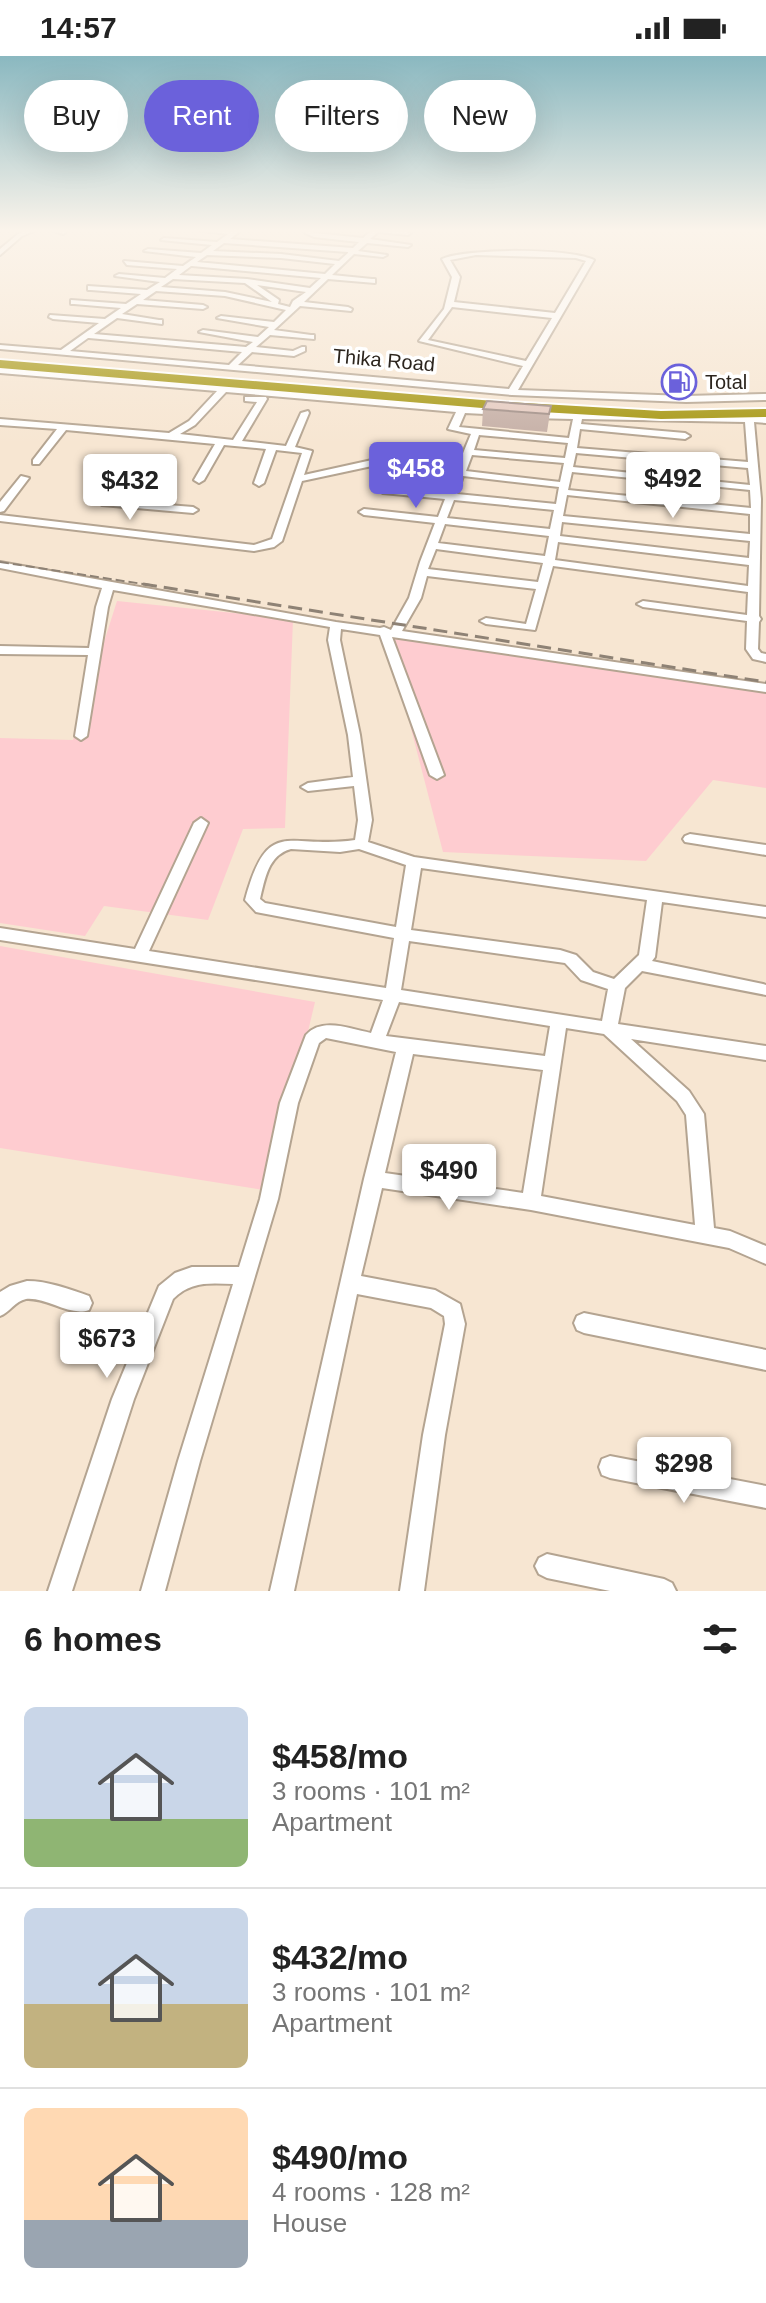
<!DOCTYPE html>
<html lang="en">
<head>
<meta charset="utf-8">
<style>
	body { margin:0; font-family:Helvetica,sans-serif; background:#f2f2f2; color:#222; height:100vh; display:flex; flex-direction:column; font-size:30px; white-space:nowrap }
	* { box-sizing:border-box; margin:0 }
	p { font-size:26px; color:#767676 }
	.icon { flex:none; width:44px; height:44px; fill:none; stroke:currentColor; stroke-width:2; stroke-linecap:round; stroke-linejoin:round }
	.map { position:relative; height:1535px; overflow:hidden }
	.side { display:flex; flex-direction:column; background:#fff; flex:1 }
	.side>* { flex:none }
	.banner { position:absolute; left:24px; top:24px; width:718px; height:72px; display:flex; gap:16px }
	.price { position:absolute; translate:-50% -68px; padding:0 18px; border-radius:8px; background:#fff; color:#222; font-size:26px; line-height:52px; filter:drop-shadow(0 2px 4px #0008) }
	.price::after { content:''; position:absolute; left:50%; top:48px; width:24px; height:18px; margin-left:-12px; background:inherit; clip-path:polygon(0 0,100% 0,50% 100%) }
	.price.on { background:#6b61db; color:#fff }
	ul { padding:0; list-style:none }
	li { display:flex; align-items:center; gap:24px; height:200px; padding:0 24px }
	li+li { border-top:2px solid #e0e0e0 }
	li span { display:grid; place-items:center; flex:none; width:224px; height:160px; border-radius:12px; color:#555 }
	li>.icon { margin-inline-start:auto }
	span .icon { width:96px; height:96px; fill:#fffc; stroke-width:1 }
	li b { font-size:34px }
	h2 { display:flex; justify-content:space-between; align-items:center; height:96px; padding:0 24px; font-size:34px }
	.pill { padding:0 28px; border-radius:36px; background:#fff; box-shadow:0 8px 32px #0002; font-size:28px; line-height:72px }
	.pill.on { background:#6b61db; color:#fff }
	.status { display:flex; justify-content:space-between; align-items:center; height:56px; padding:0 40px; background:#fff; direction:ltr }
	.status svg { height:22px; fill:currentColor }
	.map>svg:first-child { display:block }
	.green { fill:#feccd0 }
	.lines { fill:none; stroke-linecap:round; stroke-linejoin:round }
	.minor-casing { stroke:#b4a491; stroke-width:4 }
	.highway-casing { stroke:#fff; stroke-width:4 }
	.minor { fill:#fff; fill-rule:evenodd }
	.highway { fill:#a5960f; fill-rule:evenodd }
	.rail-far1 { stroke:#8e8275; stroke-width:2; stroke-dasharray:9 4; stroke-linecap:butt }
	.rail { stroke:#8e8275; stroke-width:3; stroke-dasharray:14 7; stroke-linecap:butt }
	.wall { fill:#c5afa6 }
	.building { fill:#e5cbc1; stroke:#a08e87; stroke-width:2 }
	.labels { text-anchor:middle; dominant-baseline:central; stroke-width:7; stroke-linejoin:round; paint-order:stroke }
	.far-street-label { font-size:20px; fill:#2c251e; stroke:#fff }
	.far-poi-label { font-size:20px; fill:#2c251e; stroke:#fff; text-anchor:start }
</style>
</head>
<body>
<div class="status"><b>14:57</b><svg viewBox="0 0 49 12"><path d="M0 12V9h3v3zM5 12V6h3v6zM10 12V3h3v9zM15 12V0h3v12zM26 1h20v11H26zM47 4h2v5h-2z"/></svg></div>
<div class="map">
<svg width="766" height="1535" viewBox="0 0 766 1535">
	<rect width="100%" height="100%" fill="#f7e6d2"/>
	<path class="green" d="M117 545 293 563 285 772 243 773 208 864 104 850 85 880 0 867V682L73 684Z
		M387 580 766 636V732L713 724 646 805 443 796Z
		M0 890 315 946 270 1135 0 1092Z"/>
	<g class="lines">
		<g class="minor-casing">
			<path id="minor" d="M28 173H38L22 180 0 199V193L18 178Z
				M48 173H61L66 176 63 178Z
				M189 173H243L230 183 353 192 359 186 314 181 305 177 307 173H314L312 176 315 177 363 182 373 173H392L411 177 408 179 378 176 370 183 411 189 408 191 367 187 358 195 387 199 383 201 354 198 332 219 372 223H375V227L328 223 304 246 348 251 352 253 351 255 300 250 274 274 311 279H314V283L270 279 256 291 293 295 302 291H305V295L294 300 252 296 238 309 509 333 523 310 419 285 444 253 452 221 442 203C467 192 570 192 594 204L518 334 686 340 766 338V344L686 346 512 339 0 293V289L61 294 99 267 53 263 49 261 50 259 105 263 121 252 74 248H71V244L126 248 141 238 91 234H88V230L147 234 160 226 115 220 119 218 165 222 177 213 127 209 124 205 183 210 196 201 144 195 148 193 201 197 212 189 161 184 164 182 217 186 228 178ZM224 187 348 196V197L339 205 281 198 213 195ZM207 199 281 202 335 208 325 218 197 206ZM476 199 576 202 586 205 555 257 454 246 460 221 450 204ZM191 210H192L321 222 310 232 247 223 179 219ZM173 223 245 227 272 246 225 236 161 231ZM257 229 306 236 293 245 290 251 278 248 279 244ZM156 235 225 240 286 254 274 266 221 260 217 262 269 271 258 281 203 274 199 276 253 286 246 291 94 278 117 262 162 268V264H159L122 258 137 248 203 253 207 251 203 249 143 244ZM452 251 552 262 526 305 428 284ZM88 282H89L242 296 229 309 70 295Z
				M0 311 502 354 506 357 505 359 465 357 459 371 569 382 573 363 531 362 526 359 531 356 766 361V367L754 366 761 443 759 560 761 563 759 566 758 593 761 597 766 598V606L753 603 746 593 747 565 643 551 637 548 643 545 747 559 748 536 553 510 535 574 486 568 480 565 486 562 526 568 536 533 427 520 421 542 402 575 766 628V636L392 581 444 719 437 723 430 719 380 579 341 573 340 584 360 679 372 764 368 786 414 801 766 851V861L662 846 655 901 652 905 763 928 766 929V939L642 915 625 932 618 968 766 990V1004L631 983 689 1035 704 1058 714 1172 730 1175 766 1190V1208L729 1192 531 1154 382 1132 361 1220 435 1234 460 1248 465 1268 445 1379 424 1535H400L423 1379 445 1268 444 1260 431 1252 357 1238 294 1535H270L364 1123 396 996 326 982 319 987 298 1047 278 1143 200 1405 165 1535H141L178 1405 233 1228C210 1227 190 1225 173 1243L134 1343 72 1535H48L112 1343 159 1230 175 1217 192 1211H239L260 1143 280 1047 306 979C322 961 350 973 371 977L383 944 0 884V872L135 893 194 767 201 762 208 767 149 895 386 932 394 882 261 857 256 856 245 844C268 758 288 794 355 784L358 764 354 730 308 735 301 731 308 727 353 721 348 679 328 584 330 571 113 534 108 551 87 680 81 684 75 680 88 599 0 598V590L89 592 96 551 102 532 0 512V506L336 566 380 572 384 571 391 574 409 542 420 506 435 467 364 459 359 456 364 453 438 461 445 443 383 437 378 434 383 431 447 437 454 419 372 410 302 425 282 485 274 491 254 495 0 465V459L254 489 272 483 302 397 276 394 264 427 259 430 254 427 266 393 224 389 204 424 199 427 194 424 215 388 66 374 39 408H33V404L57 373 0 369V363L169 377 189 365 217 335 0 317ZM226 336 456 356 448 373 471 378 456 414 372 404 304 419 312 395 295 391 309 357 308 355 301 357 286 390 242 385 267 343 266 341H245V345L257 346 233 384 180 378 195 369ZM582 363 745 366 748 406 577 392 580 373 685 383 690 380 685 377 581 368ZM479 379 568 387 565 402 474 394ZM576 397 748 412 750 429 573 411ZM472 399 564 407 560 426 466 415ZM572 416 750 434 751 452 568 434ZM463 420 559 431 556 448 457 438ZM567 439 750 458V478L563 460ZM454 444 554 454 550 473 447 462ZM562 466 750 485 749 502 560 480ZM445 468 549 480 545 500 438 487ZM558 486 749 509 748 530 555 504ZM436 493 543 507 538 526 428 513ZM291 793 340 796 359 793 406 809 396 871 265 847 260 843C265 823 268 799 291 793ZM421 812 647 844 639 899 614 923 593 916 576 899 560 894 411 874ZM409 885 565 907 581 924 608 933 602 965 401 934ZM399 946 550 970 545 1000 386 980ZM566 972 604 978 677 1045 686 1059 695 1169 541 1140ZM413 998 543 1014 523 1137 385 1117Z
				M21 420 29 422 4 455 0 456V446Z
				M106 444 193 451 198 454 193 457 102 449 101 447Z
				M690 778 766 789V799L685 786 683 783 685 780Z
				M27 1225C48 1225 69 1233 89 1240L92 1247 89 1254C70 1261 47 1241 26 1243 15 1245 10 1256 0 1260V1236L10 1230Z
				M584 1257 766 1294V1314L584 1277 577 1274 574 1267 577 1260Z
				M610 1400 766 1430V1452L610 1422 602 1419 599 1411 602 1403Z
				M547 1498 664 1523 672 1527 676 1535H610L547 1522 539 1518 535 1510 539 1502Z"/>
		</g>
		<g class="highway-casing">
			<path id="highway" d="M0 304 506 346 661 355 766 353V361L661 363 506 354 0 312Z"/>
		</g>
		<use href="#minor" class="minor"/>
		<use href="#highway" class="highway"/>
		<path class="rail-far1" d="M0 506 156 530"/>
		<path class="rail" d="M143 528 766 626"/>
	</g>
	<path class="wall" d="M551 350 547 376 482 370 483 353Z"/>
	<path class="building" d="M487 345 551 350 549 358 483 353Z"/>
	<linearGradient id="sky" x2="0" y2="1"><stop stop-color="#8ab8c0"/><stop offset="0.45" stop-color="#fbf4eb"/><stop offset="1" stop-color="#fbf4eb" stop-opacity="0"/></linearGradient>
	<rect width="766" height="388" fill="url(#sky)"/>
	<defs>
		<g id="fuel-ring" transform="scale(1.8)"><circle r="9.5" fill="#fff" stroke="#6b61db" stroke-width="1.5"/><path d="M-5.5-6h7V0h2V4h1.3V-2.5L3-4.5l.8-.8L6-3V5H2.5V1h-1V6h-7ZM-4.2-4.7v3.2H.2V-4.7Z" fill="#6b61db"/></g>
	</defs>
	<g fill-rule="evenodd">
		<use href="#fuel-ring" x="679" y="326"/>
	</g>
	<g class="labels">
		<g class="far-street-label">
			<text transform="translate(384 304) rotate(5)">Thika Road</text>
		</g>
		<g class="far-poi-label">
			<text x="705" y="326">Total</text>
		</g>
	</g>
</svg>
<b class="price on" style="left:416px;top:454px">$458</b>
<b class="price" style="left:673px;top:464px">$492</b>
<b class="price" style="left:130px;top:466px">$432</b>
<b class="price" style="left:449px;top:1156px">$490</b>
<b class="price" style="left:107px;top:1324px">$673</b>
<b class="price" style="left:684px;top:1449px">$298</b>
<div class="banner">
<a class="pill">Buy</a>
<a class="pill on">Rent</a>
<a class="pill">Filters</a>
<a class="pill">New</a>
</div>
</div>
<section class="side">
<h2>6 homes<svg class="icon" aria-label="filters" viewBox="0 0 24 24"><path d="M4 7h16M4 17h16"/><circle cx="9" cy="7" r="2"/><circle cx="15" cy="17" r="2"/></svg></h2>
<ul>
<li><span style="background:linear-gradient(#c9d6e8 70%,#8fb573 0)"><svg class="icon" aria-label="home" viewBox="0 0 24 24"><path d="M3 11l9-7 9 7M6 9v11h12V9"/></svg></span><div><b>$458/mo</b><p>3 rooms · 101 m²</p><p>Apartment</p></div></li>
<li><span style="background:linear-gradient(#c9d6e8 60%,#c2b280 0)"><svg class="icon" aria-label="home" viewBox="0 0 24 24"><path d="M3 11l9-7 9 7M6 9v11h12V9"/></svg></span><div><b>$432/mo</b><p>3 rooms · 101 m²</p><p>Apartment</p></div></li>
<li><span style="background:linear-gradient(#ffd9b3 70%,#9aa5b1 0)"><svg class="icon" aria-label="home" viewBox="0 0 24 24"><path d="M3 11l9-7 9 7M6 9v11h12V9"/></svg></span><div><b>$490/mo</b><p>4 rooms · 128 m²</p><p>House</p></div></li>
</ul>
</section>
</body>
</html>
